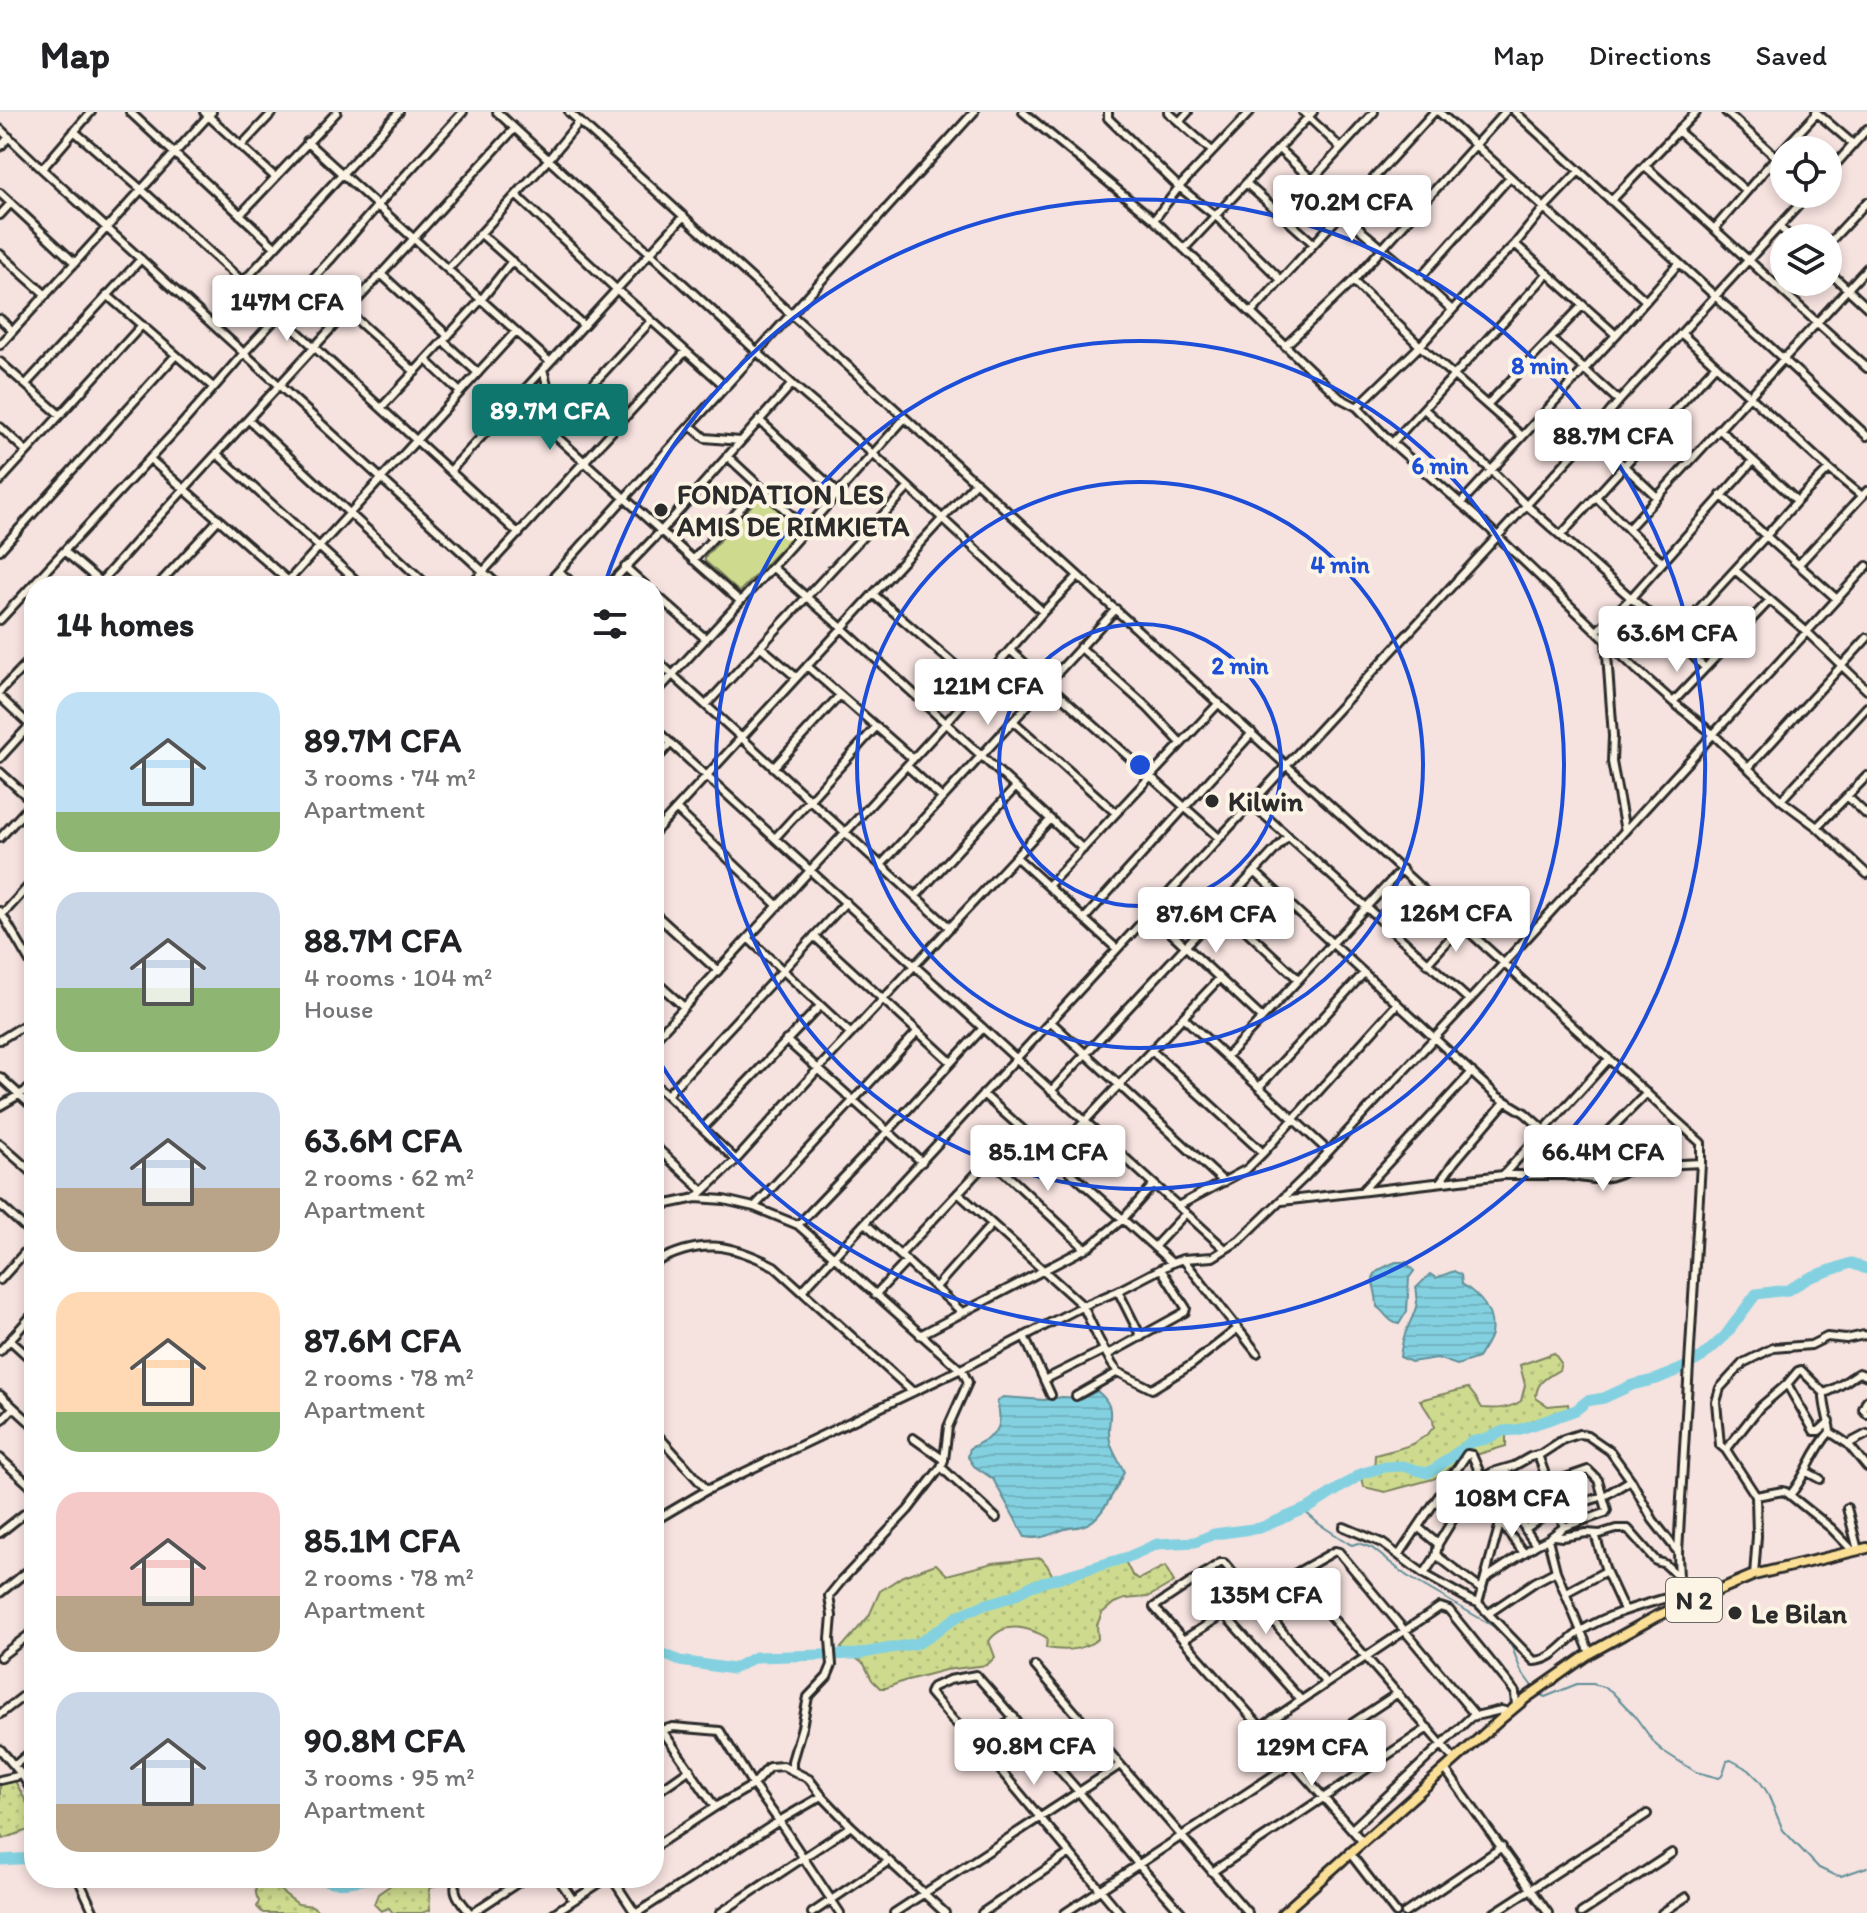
<!DOCTYPE html>
<html lang="en">
<head>
<meta charset="utf-8">
<style>
	body { margin:0; font-family:Itim,sans-serif; background:#f2f2f2; color:#202124; height:100vh; display:flex; flex-direction:column; font-size:30px; white-space:nowrap }
	* { box-sizing:border-box; margin:0 }
	p { font-size:26px; color:#757577 }
	.icon { flex:none; width:44px; height:44px; fill:none; stroke:currentColor; stroke-width:2; stroke-linecap:round; stroke-linejoin:round }
	.map { position:relative; flex:1; overflow:hidden }
	.panel { position:absolute; left:24px; top:464px; width:640px; height:1312px; display:flex; flex-direction:column; background:#fff; border-radius:32px; box-shadow:0 4px 12px #0003 }
	.panel>* { flex:none }
	.tools { position:absolute; left:1770px; top:24px; display:grid; gap:16px }
	.tools a { display:grid; place-items:center; width:72px; height:72px; border-radius:50%; background:#fff; box-shadow:0 4px 12px #0003; font-size:40px }
	.price { position:absolute; translate:-50% -68px; padding:0 18px; border-radius:8px; background:#fff; color:#222; font-size:26px; line-height:52px; filter:drop-shadow(0 2px 4px #0008) }
	.price::after { content:''; position:absolute; left:50%; top:48px; width:24px; height:18px; margin-left:-12px; background:inherit; clip-path:polygon(0 0,100% 0,50% 100%) }
	.price.current { background:#0f766e; color:#fff }
	ul { padding:0; list-style:none }
	li { display:flex; align-items:center; gap:24px; height:200px; padding:0 32px }
	li span { display:grid; place-items:center; flex:none; width:224px; height:160px; border-radius:24px; color:#555 }
	li>.icon { margin-inline-start:auto }
	span .icon { width:96px; height:96px; fill:#fffc; stroke-width:1 }
	li b { font-size:34px }
	h2 { display:flex; justify-content:space-between; align-items:center; height:96px; padding:0 32px; font-size:34px }
	header { display:flex; align-items:center; gap:48px; box-sizing:border-box; height:112px; padding:0 40px; background:#fff; border-bottom:2px solid #e0e0e0 }
	header strong { font-size:38px }
	nav { display:flex; gap:44px; margin-inline-start:auto; font-size:28px }
	.map>svg:first-child { display:block }
	.grass { fill:url(#grass-dots); stroke:#7c835d; stroke-width:2 }
	.green { fill:#cedb8f; stroke:#7c835d; stroke-width:2 }
	.water { fill:url(#water-rules); stroke:#608f98; stroke-width:2 }
	.lines { fill:none; stroke-linecap:round; stroke-linejoin:round }
	.stream { stroke:#608f98; stroke-width:2 }
	.river { stroke:#83d1e0; stroke-width:11 }
	.minor-casing { stroke:#2b2b2b; stroke-width:12 }
	.major-casing { stroke:#2b2b2b; stroke-width:14 }
	.minor { stroke:#fcf5e5; stroke-width:6 }
	.major { stroke:#fbdf96; stroke-width:8 }
	.ring { fill:none; stroke:#1d4ed8; stroke-width:4 }
	.poi-dot { fill:#2b2b2b; stroke:#fcf5e5; stroke-width:3 }
	.labels { text-anchor:middle; dominant-baseline:central; stroke-width:8; stroke-linejoin:round; paint-order:stroke }
	.shield { fill:#fcf5e5; stroke:#6a6863; stroke-width:2 }
	.shield-label { font-size:26px; font-weight:bold; fill:#2b2b2b }
	.poi-label { font-size:28px; font-weight:bold; fill:#2b2b2b; stroke:#fcf5e5; text-anchor:start }
	.centre { fill:#1d4ed8; stroke:#fcf5e5; stroke-width:4 }
	.ring-label { font-size:24px; text-anchor:middle; font-weight:bold; fill:#1d4ed8; stroke:#fcf5e5; stroke-width:8; stroke-linejoin:round; paint-order:stroke }
</style>
</head>
<body>
<header>
<strong>Map</strong>
<nav><a>Map</a><a>Directions</a><a>Saved</a></nav>
</header>
<div class="map">
<svg width="1867" height="1801" viewBox="0 0 1867 1801">
	<defs>
		<pattern id="grass-dots" width="8" height="8" patternUnits="userSpaceOnUse" patternTransform="scale(2)"><rect width="8" height="8" fill="#cedb8f"/><path d="M2 2h.1M6 6h.1" fill="none" stroke="#b1bc7c" stroke-width="1.8" stroke-linecap="round"/></pattern>
		<pattern id="water-rules" width="6" height="5" patternUnits="userSpaceOnUse" patternTransform="scale(2)"><rect width="6" height="5" fill="#83d1e0"/><path d="M0 2.5h6" fill="none" stroke="#71b4c0"/></pattern>
	</defs>
	<rect width="100%" height="100%" fill="#f6e2df"/>
	<filter id="ink" filterUnits="userSpaceOnUse"><feTurbulence type="fractalNoise" baseFrequency=".0125" numOctaves="2"/><feDisplacementMap in="SourceGraphic" scale="16" xChannelSelector="R" yChannelSelector="G"/><feConvolveMatrix kernelMatrix="1 2 1 2 8 2 1 2 1" color-interpolation-filters="sRGB"/></filter>
	<g filter="url(#ink)">
		<path class="grass" d="M1554 1241 1561 1251 1559 1258C1547 1265 1536 1270 1536 1286L1548 1294 1568 1292 1569 1299 1520 1315 1506 1324V1334L1459 1348 1445 1361 1433 1367 1385 1380 1364 1375 1362 1364 1374 1361 1375 1343C1397 1337 1419 1334 1434 1315L1433 1308 1420 1288 1468 1276 1476 1286 1482 1296C1496 1297 1509 1297 1521 1289L1525 1273 1520 1253Z
			M1041 1446 1047 1453 1056 1470 1125 1449 1132 1463 1139 1467 1165 1454 1174 1470 1148 1485 1125 1487 1114 1491 1102 1501 1097 1513 1098 1527C1082 1539 1065 1539 1046 1536L1047 1526C1029 1515 1004 1508 989 1529L995 1545 987 1553 945 1558 904 1569 886 1576H880L872 1568 864 1552 841 1536 869 1504 880 1479 903 1464 936 1452 947 1463 993 1451Z
			M15 1669 34 1704V1716L3 1727 0 1720V1673Z
			M401 1766H449L429 1777 430 1798 422 1801H393L389 1796 381 1799 374 1792 378 1782Z
			M257 1769 274 1774 298 1792 312 1794 321 1801H263L257 1795 259 1789C255 1783 255 1776 257 1769Z"/>
		<path class="green" d="M760 384H764L800 417 739 480 705 449V445Z"/>
		<path class="water" d="M1396 1150H1406L1414 1159 1409 1166 1407 1199 1399 1212C1389 1211 1385 1200 1377 1195 1377 1168 1360 1164 1396 1150Z
			M1454 1159 1461 1163 1462 1172C1479 1183 1495 1200 1491 1222 1489 1230 1482 1239 1478 1246L1457 1253 1437 1246 1411 1250 1400 1245C1401 1238 1402 1231 1404 1225 1410 1207 1421 1195 1416 1176L1430 1162 1436 1166Z
			M1097 1279C1120 1297 1105 1308 1110 1329 1112 1340 1120 1350 1124 1360 1118 1374 1101 1407 1087 1412 1079 1416 1070 1415 1062 1418 1048 1423 1041 1428 1025 1425L993 1367 974 1354 968 1345 970 1336C995 1323 1005 1320 997 1290L1003 1285 1044 1288 1062 1285 1083 1286Z"/>
		<g class="lines">
			<path class="stream" d="M1303 1398 1319 1412 1348 1431 1352 1433 1358 1431 1372 1436 1407 1464 1498 1517 1512 1535 1521 1559 1534 1577
				M1539 1582 1545 1585 1577 1572H1593L1606 1576 1611 1579 1634 1603 1656 1633 1663 1639 1696 1660 1719 1666 1722 1664 1727 1649 1731 1648 1749 1658 1759 1668 1767 1680 1783 1718 1819 1756 1834 1763 1841 1764 1867 1755"/>
			<path class="river" d="M654 1538 680 1549 733 1557 755 1545 857 1542 919 1531 960 1503 984 1493 1011 1485 1031 1474 1128 1445 1157 1432 1195 1430 1214 1422 1260 1416 1310 1395 1363 1361 1385 1355 1403 1354 1427 1361 1435 1357 1471 1330 1486 1327 1503 1319 1517 1318 1545 1309 1576 1298 1587 1289 1604 1286 1632 1273 1657 1267 1683 1256 1702 1245 1725 1224 1756 1182 1788 1178 1811 1165 1851 1151 1867 1157
				M0 1748 34 1746
				M319 1766C336 1775 355 1769 373 1766"/>
			<g class="minor-casing">
				<path id="minor" d="M130 0 275 135
					M204 0 275 65
					M497 0 792 272 874 343 1043 500 1078 464
					M569 0 1701 1031V1051L1681 1387 1678 1441 1680 1493
					M1023 0 1154 108 1340 286 1357 295 1392 331 1489 416 1637 558 1673 590 1713 622 1781 688 1817 715 1867 762
					M1108 0V6L1112 10 1179 75 1217 105 1281 168
					M1168 0 1212 39
					M1303 0 1341 36
					M1439 0 1646 189
					M1515 0 1867 324
					M1726 0 1776 45
					M1816 0 1853 32
					M1179 10 1188 0
					M0 17 42 57 499 474
					M74 19 142 78 519 422
					M1678 19 1746 79
					M307 30 550 250
					M241 34 273 0
					M0 35 9 25
					M1279 37 1344 98 1363 120 1419 167 1452 198
					M1645 54 1867 256
					M42 57 91 0
					M1828 61 1867 17
					M1313 67 1374 0
					M1247 72 1314 132
					M0 81 75 151
					M516 83 616 177 726 275
					M1611 89 1696 0
					M0 103 11 91
					M240 103 337 0
					M1154 108 1179 75 1250 0
					M1779 115 1792 126
					M1715 116 1776 45 1817 1
					M481 122 583 213
					M1515 132 1616 223
					M1828 132 1867 90
					M1184 137 1313 0
					M0 142 46 183
					M448 157 549 47 579 10
					M1828 159 1867 195
					M381 162 448 224
					M1419 167 1510 65
					M1353 169 1420 234 1522 324
					M243 170 399 0
					M107 183 213 275
					M347 199 415 260
					M1251 201 1434 0
					M0 207 13 219
					M1682 222 1829 357 1862 384 1867 379
					M1551 227 1619 289
					M443 229 478 261
					M0 233 212 0
					M1285 234 1353 169 1505 0
					M426 248 460 280
					M0 250 60 303
					M543 257 548 277 547 310 549 318 661 419 740 489
					M26 272 141 147
					M1488 292 1583 193
					M1357 295 1420 234 1484 163 1515 132 1544 96 1579 59
					M381 296 481 188 512 149
					M1424 297 1490 357 1525 392 1674 524 1704 555
					M249 308 428 474
					M759 308 838 381
					M691 314 705 326 740 329
					M0 315 26 339
					M1719 317 1797 389
					M1591 323 1656 384
					M557 325V311L651 209
					M1392 331 1548 161
					M217 342 362 474
					M727 344 806 417
					M150 347 294 474
					M1829 357 1797 389 1766 424 1837 487
					M450 359 684 104
					M0 369 142 213
					M1596 385 1628 417
					M1461 391 1616 223 1679 151
					M1561 423 1716 253
					M0 438 176 243
					M64 439 105 474
					M693 448 760 375
					M1662 450 1628 417 1867 156
					M1799 452 1862 384
					M625 455 646 474
					M772 455 842 516 1083 737
					M1735 458 1807 520 1867 578
					M559 459 575 474
					M288 469 516 219
					M97 474 143 422 514 17
					M157 474 219 407
					M470 474 685 240
					M545 474 974 0
					M608 474 661 419 792 272
					M654 481 706 527
					M873 482 978 573
					M0 508 181 313 243 242 330 148 378 93 463 0
					M1597 519 1630 487 1753 349
					M1674 524 1766 424 1721 383
					M1606 529 1613 624 1612 650 1625 719
					M761 535 796 565
					M1080 535 1147 595 1181 631
					M1010 538 1219 726
					M654 546 950 816
					M807 554 913 647
					M0 579 34 544
					M654 583 772 455 905 306
					M0 585 34 617
					M1673 590 1770 488
					M706 593 908 376
					M1014 610 1116 701
					M654 616 1225 1137
					M0 646 30 613
					M654 650 671 631
					M907 654 942 686
					M774 655 840 583
					M1749 655 1867 526
					M0 660 34 691
					M1848 685 1867 703
					M1781 688 1867 595
					M1251 691 1469 888
					M676 697 778 794
					M1817 715 1867 664
					M654 721 976 370
					M0 726 33 690
					M775 726 876 615
					M1016 745 1117 837
					M881 753 1116 497
					M1255 760 1497 984 1525 1001 1544 1018
					M1048 774 1219 591
					M916 784 1015 676
					M1221 795 1298 867
					M0 799 34 857
					M654 801 718 859
					M1150 801 1262 906
					M2 803 34 768
					M1084 807 1252 621
					M814 824 951 950
					M748 826 851 922
					M1427 852 1463 812
					M654 868 684 895
					M1183 905 1328 1039
					M1050 909 1224 1070
					M0 928 34 907
					M654 928 945 612 1043 500
					M786 928 922 1050
					M1152 939 1263 1041
					M1226 945 1402 757
					M0 965 34 996
					M654 971 736 1048
					M1259 975 1364 861
					M1051 979 1288 724
					M983 982 1172 1151
					M667 983 846 790
					M0 994 34 974
					M703 1016 820 894
					M0 1032 34 1062
					M654 1033 703 1079
					M1052 1044 1219 867
					M990 1047 1085 1136
					M1504 1062 1609 947
					M1565 1063 1647 981
					M1440 1070 1455 1049 1505 990
					M1363 1078 1472 960
					M958 1081 1083 1194 1098 1226 1112 1252 1118 1260 1152 1277 1191 1253 1237 1217
					M696 1086 736 1048 819 956 1050 708
					M1282 1089 1503 1063H1565L1593 1067 1609 1065 1642 1054 1701 1051
					M0 1093 34 1124
					M1178 1094 1247 1057 1263 1041 1397 892
					M754 1095 917 920
					M654 1097 667 1092 696 1086 724 1088 754 1095 798 1113 963 1260 968 1270 948 1315 944 1348 941 1355 908 1398 842 1468 829 1484 832 1504 830 1527 832 1553 827 1565 808 1585 802 1615 792 1649V1657
					M865 1111 963 1201
					M798 1113 888 1019 983 916
					M1154 1135 1186 1101
					M900 1143 1020 1015
					M1183 1147 1257 1241
					M654 1151C700 1126 729 1131 774 1154L913 1280
					M0 1168 34 1130
					M936 1175 992 1112
					M802 1179 1591 323 1619 289 1809 82
					M1118 1179 1141 1225
					M875 1183 907 1149
					M920 1223 1090 1134 1123 1107 1154 1072
					M1024 1224 1051 1283
					M10 1228 34 1250
					M0 1239 34 1201
					M1107 1243 1185 1200 1186 1196 1161 1157
					M1044 1268 1104 1238
					M1787 1272 1814 1319H1819L1829 1310
					M1824 1281C1837 1277 1847 1268 1859 1261L1867 1264
					M0 1283 34 1314
					M1076 1284 1118 1260
					M1867 1288 1863 1297 1867 1302
					M0 1310 13 1296
					M654 1319 707 1378
					M1830 1320 1848 1332 1867 1355
					M913 1326 944 1348
					M1848 1332 1867 1322
					M1726 1338 1759 1296 1787 1272 1798 1259 1801 1258 1824 1281C1823 1292 1829 1307 1830 1320 1812 1339 1807 1364 1790 1383
					M1538 1343 1564 1415
					M0 1346 34 1377
					M941 1355 996 1406
					M1505 1357 1537 1407
					M1807 1360 1820 1367
					M1756 1384 1783 1379 1786 1380 1831 1416 1853 1439
					M1847 1396 1858 1438
					M1513 1401 1525 1416
					M654 1409 707 1378 959 1258 1083 1194 1118 1179 1172 1151 1183 1147 1213 1145 1240 1128 1306 1064 1505 850 1867 454
					M1499 1409 1524 1441
					M1344 1415 1382 1431 1424 1462 1470 1488 1478 1491 1534 1549C1555 1548 1564 1530 1581 1519 1611 1500 1647 1492 1680 1482
					M1419 1416 1438 1432
					M0 1421 34 1394
					M1595 1422 1606 1459 1624 1498
					M1554 1424 1562 1425 1586 1421 1600 1422 1616 1417H1628L1656 1449 1665 1452 1679 1465
					M1548 1427 1556 1459 1590 1541
					M1536 1433 1525 1417 1548 1401 1604 1384 1631 1368
					M1399 1443 1467 1342 1472 1343 1482 1366
					M1436 1443 1482 1478
					M1294 1462 1454 1647
					M1424 1462 1436 1444 1438 1432 1461 1394 1464 1385 1482 1366 1493 1360 1514 1354 1530 1345 1541 1342 1564 1327 1579 1322 1587 1323 1610 1339 1631 1368 1653 1408 1678 1440
					M1754 1463 1757 1424 1756 1384 1726 1338 1720 1333 1716 1290 1720 1276 1743 1251 1773 1236 1811 1233 1827 1225 1846 1227 1864 1223 1867 1224
					M1486 1466 1536 1433 1548 1427 1564 1415 1605 1401 1607 1398 1598 1368 1588 1358 1548 1372
					M0 1481 34 1454
					M1565 1481 1606 1459
					M1478 1491 1499 1415C1499 1398 1490 1381 1484 1365
					M1489 1501 1535 1470 1556 1459
					M1224 1502 1300 1587
					M1183 1528 1224 1502 1335 1439 1339 1440 1475 1603
					M0 1545 34 1519
					M1035 1554 1248 1801
					M1326 1571 1224 1451H1220L1154 1495 1362 1729
					M0 1602 34 1576
					M654 1611 662 1618 715 1695
					M1260 1616 1440 1495 1449 1498 1509 1572 1515 1580 1516 1594
					M654 1622 662 1618 673 1615 720 1619 753 1673 779 1709 840 1801
					M981 1635 1014 1605
					M0 1637 22 1663 34 1683
					M15 1653 34 1637
					M1445 1657 1548 1801
					M0 1668 22 1663
					M654 1682 690 1657
					M1352 1717 1471 1605 1501 1598 1505 1599 1502 1604
					M654 1735 715 1695 753 1673 769 1655 783 1654 809 1667 822 1684 851 1714 945 1801
					M1349 1740 1396 1801
					M1212 1760 1428 1616
					M78 1766 94 1801
					M458 1766C450 1780 461 1789 470 1801
					M558 1766 573 1788
					M612 1766 635 1801
					M472 1801 525 1766
					M554 1801 607 1766
					M637 1801 779 1709 822 1684
					M720 1801 851 1714
					M812 1801 889 1749
					M894 1801 1120 1653
					M982 1801 1070 1741
					M1065 1801 1398 1581
					M1120 1801 981 1635 953 1608 930 1581 933 1575 949 1568 976 1563 1079 1680 1138 1752 1182 1801
					M1405 1801 1502 1735
					M1494 1801 1647 1702
					M1581 1801 1672 1741
					M1662 1801 1686 1785"/>
			</g>
			<g class="major-casing">
				<path id="major" d="M1283 1801 1501 1607 1526 1586 1590 1541 1657 1504 1754 1463 1867 1436"/>
			</g>
			<use href="#minor" class="minor"/>
			<use href="#major" class="major"/>
		</g>
	</g>
	<g class="ring">
		<circle cx="1140" cy="653" r="141"/>
		<circle cx="1140" cy="653" r="283"/>
		<circle cx="1140" cy="653" r="424"/>
		<path d="M604 474A565 565 0 1 1 656 944"/>
	</g>
	<g class="poi-dot">
		<circle cx="661" cy="398" r="8"/>
		<circle cx="1212" cy="689" r="8"/>
		<circle cx="1735" cy="1501" r="8"/>
	</g>
	<g class="labels">
		<rect class="shield" x="1666" y="1466" width="56" height="44" rx="6"/>
		<g class="shield-label">
			<text x="1694" y="1488">N 2</text>
		</g>
		<g class="poi-label">
			<text x="677" y="382">FONDATION LES<tspan x="677" dy="32">AMIS DE RIMKIETA</tspan></text>
			<text x="1228" y="689">Kilwin</text>
			<text x="1751" y="1501">Le Bilan</text>
		</g>
	</g>
	<circle cx="1140" cy="653" r="12" class="centre"/>
	<g class="ring-label">
		<text x="1540" y="262">8 min</text>
		<text x="1440" y="362">6 min</text>
		<text x="1340" y="461">4 min</text>
		<text x="1240" y="562">2 min</text>
	</g>
</svg>
<div class="tools">
<a><svg class="icon" aria-label="locate" viewBox="0 0 24 24"><circle cx="12" cy="12" r="6"/><path d="M12 2v4M12 18v4M2 12h4M18 12h4"/></svg></a>
<a><svg class="icon" aria-label="layers" viewBox="0 0 24 24"><path d="M12 4l9 5-9 5-9-5zM3 14l9 5 9-5"/></svg></a>
</div>
<b class="price" style="left:1352px;top:131px">70.2M CFA</b>
<b class="price" style="left:287px;top:231px">147M CFA</b>
<b class="price current" style="left:550px;top:340px">89.7M CFA</b>
<b class="price" style="left:1613px;top:365px">88.7M CFA</b>
<b class="price" style="left:1677px;top:562px">63.6M CFA</b>
<b class="price" style="left:988px;top:615px">121M CFA</b>
<b class="price" style="left:1456px;top:842px">126M CFA</b>
<b class="price" style="left:1216px;top:843px">87.6M CFA</b>
<b class="price" style="left:1048px;top:1081px">85.1M CFA</b>
<b class="price" style="left:1603px;top:1081px">66.4M CFA</b>
<b class="price" style="left:1512px;top:1427px">108M CFA</b>
<b class="price" style="left:1266px;top:1524px">135M CFA</b>
<b class="price" style="left:1034px;top:1675px">90.8M CFA</b>
<b class="price" style="left:1312px;top:1676px">129M CFA</b>
<section class="panel">
<h2>14 homes<svg class="icon" aria-label="filters" viewBox="0 0 24 24"><path d="M4 7h16M4 17h16"/><circle cx="9" cy="7" r="2"/><circle cx="15" cy="17" r="2"/></svg></h2>
<ul>
<li><span style="background:linear-gradient(#bfe0f5 75%,#8fb573 0)"><svg class="icon" aria-label="home" viewBox="0 0 24 24"><path d="M3 11l9-7 9 7M6 9v11h12V9"/></svg></span><div><b>89.7M CFA</b><p>3 rooms · 74 m²</p><p>Apartment</p></div></li>
<li><span style="background:linear-gradient(#c9d6e8 60%,#8fb573 0)"><svg class="icon" aria-label="home" viewBox="0 0 24 24"><path d="M3 11l9-7 9 7M6 9v11h12V9"/></svg></span><div><b>88.7M CFA</b><p>4 rooms · 104 m²</p><p>House</p></div></li>
<li><span style="background:linear-gradient(#c9d6e8 60%,#b9a48a 0)"><svg class="icon" aria-label="home" viewBox="0 0 24 24"><path d="M3 11l9-7 9 7M6 9v11h12V9"/></svg></span><div><b>63.6M CFA</b><p>2 rooms · 62 m²</p><p>Apartment</p></div></li>
<li><span style="background:linear-gradient(#ffd9b3 75%,#8fb573 0)"><svg class="icon" aria-label="home" viewBox="0 0 24 24"><path d="M3 11l9-7 9 7M6 9v11h12V9"/></svg></span><div><b>87.6M CFA</b><p>2 rooms · 78 m²</p><p>Apartment</p></div></li>
<li><span style="background:linear-gradient(#f6c9c9 65%,#b9a48a 0)"><svg class="icon" aria-label="home" viewBox="0 0 24 24"><path d="M3 11l9-7 9 7M6 9v11h12V9"/></svg></span><div><b>85.1M CFA</b><p>2 rooms · 78 m²</p><p>Apartment</p></div></li>
<li><span style="background:linear-gradient(#c9d6e8 70%,#b9a48a 0)"><svg class="icon" aria-label="home" viewBox="0 0 24 24"><path d="M3 11l9-7 9 7M6 9v11h12V9"/></svg></span><div><b>90.8M CFA</b><p>3 rooms · 95 m²</p><p>Apartment</p></div></li>
</ul>
</section>
</div>
</body>
</html>
